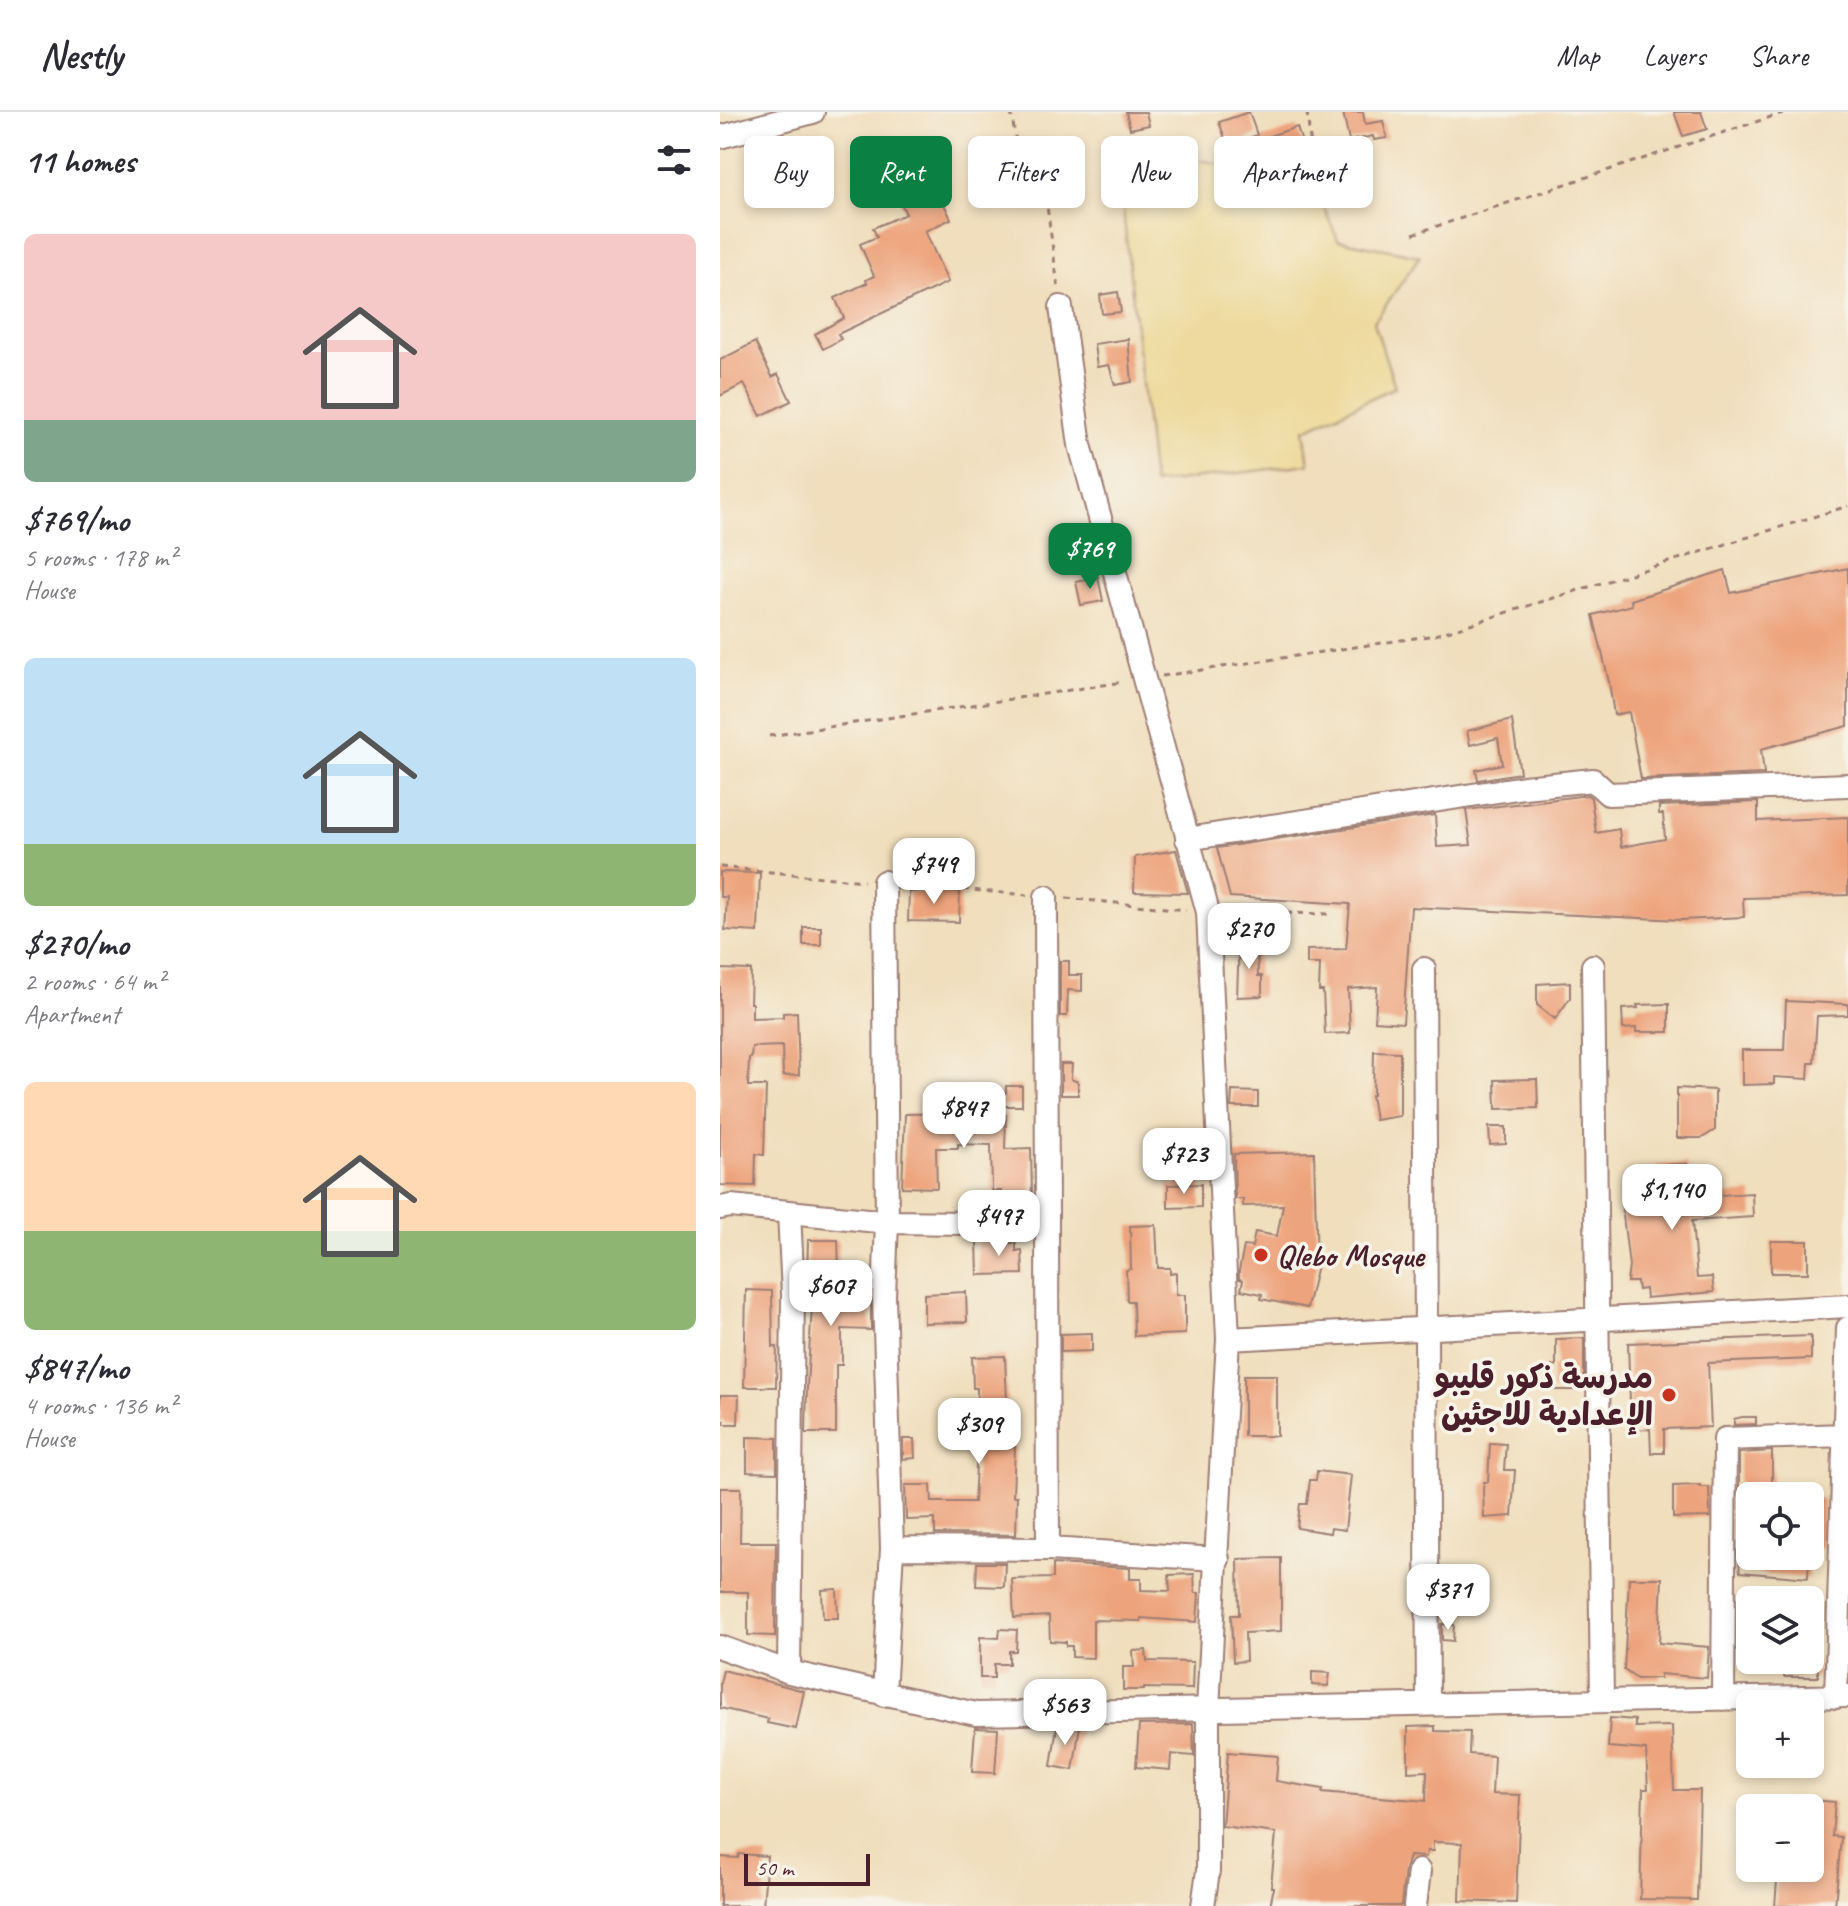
<!DOCTYPE html>
<html lang="en">
<head>
<meta charset="utf-8">
<style>
	body { margin:0; font-family:Caveat,"Playpen Sans Arabic",sans-serif; background:#f2f2f3; color:#2b2b33; height:100vh; display:flex; flex-direction:column; font-size:30px; white-space:nowrap }
	* { box-sizing:border-box; margin:0 }
	p { font-size:26px; color:#7c7c81 }
	.icon { flex:none; width:44px; height:44px; fill:none; stroke:currentColor; stroke-width:2; stroke-linecap:round; stroke-linejoin:round }
	.map { position:relative; flex:1; overflow:hidden }
	.drawer { display:flex; flex-direction:column; background:#fff; width:720px }
	.drawer>* { flex:none }
	.banner { position:absolute; left:24px; top:24px; width:760px; height:72px; display:flex; gap:16px }
	.fabs { position:absolute; left:1016px; top:1370px; display:grid; gap:16px }
	.fabs a { display:grid; place-items:center; width:88px; height:88px; border-radius:12px; background:#fff; box-shadow:0 4px 12px #0003; font-size:40px }
	.scale { position:absolute; left:24px; bottom:20px; width:126px; box-sizing:border-box; padding-left:8px; border:4px solid #4a1f2b; border-top:0; font-size:22px; line-height:28px; white-space:nowrap; color:#4a1f2b; -webkit-text-stroke:6px #f7f3e8; paint-order:stroke }
	.price { position:absolute; translate:-50% -68px; padding:0 18px; border-radius:16px; background:#fff; color:#222; font-size:26px; line-height:52px; filter:drop-shadow(0 2px 4px #0008) }
	.price::after { content:''; position:absolute; left:50%; top:48px; width:24px; height:18px; margin-left:-12px; background:inherit; clip-path:polygon(0 0,100% 0,50% 100%) }
	.price.active { background:#0b8043; color:#fff }
	ul { padding:0; list-style:none }
	li { display:grid; align-content:center; gap:16px; height:424px; padding:0 24px }
	li span { display:grid; place-items:center; height:248px; border-radius:12px; color:#555 }
	li>.icon { margin-inline-start:auto }
	span .icon { width:144px; height:144px; fill:#fffc; stroke-width:1 }
	li b { font-size:34px }
	h2 { display:flex; justify-content:space-between; align-items:center; height:96px; padding:0 24px; font-size:34px }
	.tag { padding:0 28px; border-radius:12px; background:#fff; box-shadow:0 4px 12px #0003; font-size:28px; line-height:72px }
	.tag.active { background:#0b8043; color:#fff }
	header { display:flex; align-items:center; gap:48px; box-sizing:border-box; height:112px; padding:0 40px; background:#fff; border-bottom:2px solid #e1e1e2 }
	header strong { font-size:38px }
	nav { display:flex; gap:44px; margin-inline-start:auto; font-size:28px }
	main { display:flex; flex:1; min-height:0 }
	.map>svg:first-child { display:block }
	.sand { fill:#eeda9e; stroke:#9c7c64; stroke-width:2 }
	.building { fill:#eda37c }
	.lines { fill:none; stroke-linecap:round; stroke-linejoin:round }
	.minor-casing { stroke:#9d7e74; stroke-width:26 }
	.path { stroke:#9d7e74; stroke-width:3; stroke-dasharray:6 6; stroke-linecap:butt }
	.minor { stroke:#fff; stroke-width:22 }
	.poi-dot { fill:#c8321e; stroke:#f7f3e8; stroke-width:3 }
	.labels { text-anchor:middle; dominant-baseline:central; stroke-width:7; stroke-linejoin:round; paint-order:stroke }
	.poi-label { font-size:32px; font-weight:bold; fill:#4a1f2b; stroke:#f7f3e8; text-anchor:start }
</style>
</head>
<body>
<header>
<strong>Nestly</strong>
<nav><a>Map</a><a>Layers</a><a>Share</a></nav>
</header>
<main>
<section class="drawer">
<h2>11 homes<svg class="icon" aria-label="filters" viewBox="0 0 24 24"><path d="M4 7h16M4 17h16"/><circle cx="9" cy="7" r="2"/><circle cx="15" cy="17" r="2"/></svg></h2>
<ul>
<li><span style="background:linear-gradient(#f6c9c9 75%,#7fa58c 0)"><svg class="icon" aria-label="home" viewBox="0 0 24 24"><path d="M3 11l9-7 9 7M6 9v11h12V9"/></svg></span><div><b>$769/mo</b><p>5 rooms · 178 m²</p><p>House</p></div></li>
<li><span style="background:linear-gradient(#bfe0f5 75%,#8fb573 0)"><svg class="icon" aria-label="home" viewBox="0 0 24 24"><path d="M3 11l9-7 9 7M6 9v11h12V9"/></svg></span><div><b>$270/mo</b><p>2 rooms · 64 m²</p><p>Apartment</p></div></li>
<li><span style="background:linear-gradient(#ffd9b3 60%,#8fb573 0)"><svg class="icon" aria-label="home" viewBox="0 0 24 24"><path d="M3 11l9-7 9 7M6 9v11h12V9"/></svg></span><div><b>$847/mo</b><p>4 rooms · 136 m²</p><p>House</p></div></li>
</ul>
</section>
<div class="map">
<svg width="1128" height="1794" viewBox="0 0 1128 1794">
	<rect width="100%" height="100%" fill="#f7f3e8"/>
	<filter id="ink" filterUnits="userSpaceOnUse"><feTurbulence type="fractalNoise" baseFrequency=".0125" numOctaves="2"/><feDisplacementMap in="SourceGraphic" scale="16" xChannelSelector="R" yChannelSelector="G"/><feConvolveMatrix kernelMatrix="1 2 1 2 8 2 1 2 1" color-interpolation-filters="sRGB"/></filter>
	<filter id="wash" filterUnits="userSpaceOnUse"><feTurbulence type="fractalNoise" baseFrequency=".006" numOctaves="4" result="noise"/><feDisplacementMap in="SourceGraphic" scale="32" xChannelSelector="R" yChannelSelector="G"/><feGaussianBlur stdDeviation="1.8" result="paint"/><feColorMatrix in="noise" values="0 0 0 0 0 0 0 0 0 0 0 0 0 0 0 0 0 1.4 0 .05"/><feComposite in="paint" operator="in"/></filter>
	<g filter="url(#wash)">
		<rect width="100%" height="100%" fill="#f0debc"/>
		<path class="sand" d="M396 33 557 62 586 53 618 128 700 144 654 210 675 275 584 318 589 352 433 372Z"/>
		<g id="blocks">
			<path class="building" d="M406 0H426L429 13 410 17Z
				M529 0 537 23 508 34 499 10Z
				M623 0H643L645 12 663 9 667 26 654 28 653 24 629 29Z
				M954 0H981L987 17 963 24Z
				M577 15 585 40 548 52 540 27Z
				M208 58 231 107 205 119 228 170 118 222 121 227 103 237 95 222 124 206 115 186 147 171 146 168 154 164 140 132 157 125 153 116 186 102 173 74Z
				M398 180 401 200 382 202 380 183Z
				M408 227 412 270 395 273 389 253 377 255 374 232Z
				M35 230 52 265 58 262 71 289 41 304 24 272 0 284V248Z
				M1128 456V614L1041 637 1044 662 921 667 909 600 894 603 889 570 873 503 912 493 911 488 1005 458 1011 481Z
				M378 465 383 489 361 493 356 470Z
				M792 608 800 661 758 668 756 658 782 652 778 626 750 633 747 619Z
				M868 683 871 686 876 721 899 717 901 735 945 727 943 702H939V694L1038 690V709L1128 705V783L1023 786 1024 805 961 808 691 795 683 911 655 909 657 875 628 877 630 921 605 922 603 879H599L600 852H587V838L626 837 630 792 510 785 497 736 715 703 717 735 751 733 746 698Z
				M456 738 468 781 414 780 415 745Z
				M0 760 40 761 38 820 5 818 7 785H0Z
				M199 779H240L239 810 188 809 189 780Z
				M83 815H101V833H83Z
				M519 830H537L538 864H542V884L517 885Z
				M340 849H349V863H362V879L348 878 347 904H340Z
				M0 857 31 858 30 891H32V906L63 905V901L77 900 79 963 63 964 62 934 32 935 31 946H29L28 974H46L44 1043 36 1042 35 1074 0 1073Z
				M850 870V886L835 907 817 893V872Z
				M1066 889 1128 892V903L1097 904 1094 951H1089L1088 967 1054 965V972L1022 973V938H1064Z
				M949 892V920H916V916L903 917 902 897 918 896 917 893Z
				M654 939 680 940V1004L655 1008 651 983H653Z
				M341 952H352L351 967 358 970V983H341Z
				M817 967 818 996 776 997 775 968Z
				M286 974H302V994H275V981H286Z
				M957 976 995 978V1018L982 1026H957Z
				M512 979 538 980V995H511Z
				M238 1001 286 1003 285 1037 311 1036 312 1085 282 1086 281 1079H272L271 1033 238 1032V1036H216L217 1076 182 1075 185 1002Z
				M769 1015H786V1032L770 1033Z
				M594 1040 597 1153 587 1196 541 1187 542 1182 521 1178 523 1168 519 1167V1159L524 1134 532 1135 535 1120 557 1124 563 1093 523 1094V1087H515L514 1042Z
				M967 1052 968 1085 1032 1081 1033 1105 972 1109 977 1166 992 1165 994 1180 926 1186 925 1177 918 1178 917 1170H907L909 1154 902 1095 909 1094V1090L924 1088 922 1058 937 1056V1053Z
				M481 1072V1095L448 1096V1073Z
				M436 1113 438 1156H450V1162L456 1161V1183H465V1222L414 1224 413 1189H407L406 1158 411 1157 410 1114Z
				M88 1128H118L119 1158 151 1159V1218L122 1217V1253H116V1321H86L87 1274 93 1178H91V1163H87Z
				M282 1128V1131H296V1139L302 1138 303 1162 258 1163 257 1129Z
				M1051 1129H1088V1161H1051Z
				M26 1178 52 1179 53 1235H57L56 1275H24Z
				M246 1180 247 1210 204 1211V1182Z
				M372 1221V1239L341 1240V1222Z
				M1091 1224V1247L988 1251 991 1315 944 1317V1341H931L930 1317 911 1318 908 1231Z
				M864 1226V1278H831L832 1254H836V1227Z
				M285 1244 289 1335H295L293 1384H297L296 1423 215 1422V1407L186 1408 185 1373H211L212 1390H254L257 1335H238V1315H257V1276H253L252 1245Z
				M524 1263H557V1324H524Z
				M0 1283H19L18 1312H4V1309H0Z
				M1022 1305H1036V1312L1014 1313V1307Z
				M27 1325 57 1326V1361L27 1360Z
				M183 1327H194L195 1346 183 1347Z
				M770 1331 786 1332 784 1358H795L792 1404 764 1406 763 1377 764 1370H768Z
				M1052 1339V1381L1019 1380V1341Z
				M597 1359 631 1363 625 1418 611 1416 610 1421 577 1416 580 1392H587L590 1368H596Z
				M980 1373V1375H989L990 1405 953 1406V1374Z
				M0 1376H21L20 1430H56L55 1524 28 1523V1480H0Z
				M1090 1386 1103 1387 1102 1436H1090Z
				M1018 1441H1030V1444H1089L1088 1466 1020 1460Z
				M561 1446V1519L525 1521 526 1549 513 1550 511 1503H519L518 1447Z
				M257 1451H285L284 1475 256 1474Z
				M333 1452 410 1456V1467H421V1478L450 1479 449 1463 474 1462 475 1481H479L477 1510 421 1506V1509L373 1508V1546L352 1545V1534H346V1530L330 1529 329 1504 294 1506 292 1467 333 1466Z
				M909 1466H942L939 1531 989 1535 987 1566 940 1562V1566L917 1567 904 1558Z
				M117 1477 118 1506H103L102 1478Z
				M722 1512 734 1513 733 1529 722 1528Z
				M280 1517 297 1518 296 1539H289V1552H274V1566H260V1525L279 1526Z
				M426 1538 427 1549 473 1550 472 1577 424 1576V1578H403V1555H414L413 1539Z
				M1064 1548H1098V1565H1064Z
				M3 1558 84 1579 76 1617 47 1611 48 1607 0 1596V1571Z
				M592 1560 610 1561 608 1574 592 1573Z
				M890 1606 915 1608V1615L952 1614 954 1678H980L977 1788 920 1787 923 1677H928L926 1638 888 1635Z
				M473 1612 474 1644 451 1642 450 1658 416 1655 419 1613Z
				M337 1614H360L353 1658 331 1654Z
				M715 1614V1619L750 1620 749 1642 774 1644 772 1682 800 1683 796 1791 740 1789 742 1731 713 1730V1739H707L706 1745 689 1744 685 1757 681 1794H550L554 1775H551L556 1721 502 1714 508 1640 558 1644 556 1669 603 1677 602 1680 706 1689 707 1659 688 1660V1615Z
				M255 1616 278 1617 275 1661 252 1660Z
				M1090 1688 1115 1690 1112 1724 1121 1725 1115 1794H1055L1058 1756H1090Z
				M19 1742 47 1744 43 1794H0V1745L18 1746Z"/>
		</g>
	</g>
	<g filter="url(#ink)">
		<use href="#blocks" fill-opacity="0" stroke="#9d7e74" stroke-width="2"/>
		<g class="lines">
			<g class="minor-casing">
				<path id="minor" d="M0 25 93 0
					M341 195 360 333 488 800 508 1227 488 1597V1759L483 1794
					M467 727 804 675 873 668 888 682 1128 673
					M326 785 327 1112
					M873 854 882 1589
					M704 857 708 1592
					M0 1096 11 1094 167 1110 327 1112 328 1437
					M69 1100 73 1182 69 1560
					M508 1227 1128 1194
					M172 1436 328 1437 498 1447
					M0 1535 69 1560 256 1602 1128 1584
					M164 1583 172 1436 164 1184 167 1110 164 770
					M1116 1585 1128 1216
					M1003 1587 1005 1327 1125 1323
					M695 1794 699 1759"/>
			</g>
			<path class="path" d="M291 0 297 35H319L338 175
				M587 0 592 45
				M693 122 1066 0
				M442 564 715 523 1128 394
				M49 624 403 570
				M0 755 144 769
				M183 772 307 783
				M346 786 466 798
				M506 800 613 802"/>
			<use href="#minor" class="minor"/>
		</g>
	</g>
	<g class="poi-dot">
		<circle cx="541" cy="1143" r="8"/>
		<circle cx="949" cy="1283" r="8"/>
	</g>
	<g class="labels">
		<g class="poi-label">
			<text x="557" y="1143">Qlebo Mosque</text>
			<text x="933" y="1265" text-anchor="end">مدرسة ذكور قليبو<tspan x="933" dy="37">الإعدادية للاجئين</tspan></text>
		</g>
	</g>
</svg>
<div class="fabs">
<a><svg class="icon" aria-label="locate" viewBox="0 0 24 24"><circle cx="12" cy="12" r="6"/><path d="M12 2v4M12 18v4M2 12h4M18 12h4"/></svg></a>
<a><svg class="icon" aria-label="layers" viewBox="0 0 24 24"><path d="M12 4l9 5-9 5-9-5zM3 14l9 5 9-5"/></svg></a>
<a>+</a>
<a>−</a>
</div>
<div class="scale">50 m</div>
<b class="price active" style="left:370px;top:479px">$769</b>
<b class="price" style="left:214px;top:794px">$749</b>
<b class="price" style="left:529px;top:859px">$270</b>
<b class="price" style="left:244px;top:1038px">$847</b>
<b class="price" style="left:464px;top:1084px">$723</b>
<b class="price" style="left:952px;top:1120px">$1,140</b>
<b class="price" style="left:279px;top:1146px">$497</b>
<b class="price" style="left:111px;top:1216px">$607</b>
<b class="price" style="left:259px;top:1354px">$309</b>
<b class="price" style="left:728px;top:1520px">$371</b>
<b class="price" style="left:345px;top:1635px">$563</b>
<div class="banner">
<a class="tag">Buy</a>
<a class="tag active">Rent</a>
<a class="tag">Filters</a>
<a class="tag">New</a>
<a class="tag">Apartment</a>
</div>
</div>
</main>
</body>
</html>
